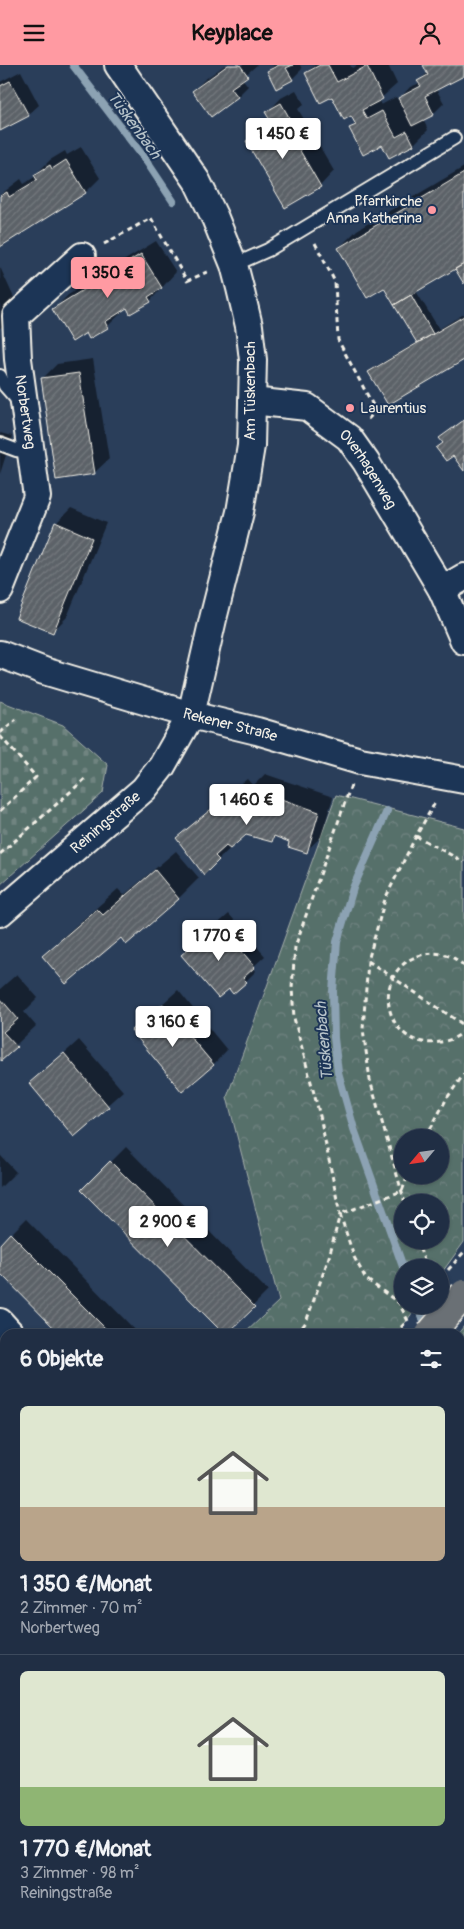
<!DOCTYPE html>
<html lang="de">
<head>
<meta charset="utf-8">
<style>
	body { margin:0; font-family:Pangolin,sans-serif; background:#2d3a4f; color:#f1f3f6; height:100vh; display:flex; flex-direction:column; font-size:19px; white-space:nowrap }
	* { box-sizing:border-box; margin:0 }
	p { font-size:16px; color:#a2a8b2 }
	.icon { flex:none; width:28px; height:28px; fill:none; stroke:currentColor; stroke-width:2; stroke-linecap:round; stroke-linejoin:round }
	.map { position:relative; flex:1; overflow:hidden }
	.sheet { position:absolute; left:0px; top:1264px; width:465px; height:601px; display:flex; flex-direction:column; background:#202e44; border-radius:15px 15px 0 0; box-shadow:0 1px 4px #0004,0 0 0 1px #3d4a5d }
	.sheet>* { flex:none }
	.needle { width:32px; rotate:241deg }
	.fabs { position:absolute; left:394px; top:1064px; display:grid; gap:10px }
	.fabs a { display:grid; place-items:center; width:55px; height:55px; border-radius:50%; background:#202e44; box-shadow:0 1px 4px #0004,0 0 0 1px #3d4a5d; font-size:25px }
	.price { position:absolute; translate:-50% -42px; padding:0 11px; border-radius:5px; background:#fff; color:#222; font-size:16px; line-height:32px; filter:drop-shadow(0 1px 2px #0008) }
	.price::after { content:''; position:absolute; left:50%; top:30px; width:15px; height:11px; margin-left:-8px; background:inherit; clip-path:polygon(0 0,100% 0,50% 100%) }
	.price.active { background:#ff9aa2; color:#111 }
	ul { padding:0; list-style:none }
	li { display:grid; align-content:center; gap:10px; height:265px; padding:0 20px }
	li+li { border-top:1px solid #3d4a5d }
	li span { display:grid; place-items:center; height:155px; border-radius:8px; color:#555 }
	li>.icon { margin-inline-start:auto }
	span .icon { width:90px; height:90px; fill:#fffc; stroke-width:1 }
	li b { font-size:21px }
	h2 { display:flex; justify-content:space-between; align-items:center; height:60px; padding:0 20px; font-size:21px }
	header { display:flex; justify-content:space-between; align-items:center; height:65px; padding:0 20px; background:#ff9aa2; color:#111; font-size:22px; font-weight:700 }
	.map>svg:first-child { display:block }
	.cemetery { fill:url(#cemetery-stones); stroke:#a6b0aa }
	.park { fill:url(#park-crowns); stroke:#a6b0aa; fill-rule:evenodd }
	.shadow { fill:#0007 }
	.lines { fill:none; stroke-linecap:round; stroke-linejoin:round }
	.stream { stroke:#8ca2b3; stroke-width:8 }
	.building { fill:url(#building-hatch); stroke:#f4f1e8 }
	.lane-casing { stroke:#f4f1e8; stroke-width:16 }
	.street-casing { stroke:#f4f1e8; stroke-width:30 }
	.primary-casing { stroke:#f4f1e8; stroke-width:31 }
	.path { stroke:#f4f1e8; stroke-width:3; stroke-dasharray:5 4; stroke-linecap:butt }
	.lane { stroke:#1d3557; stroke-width:12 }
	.street { stroke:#1d3557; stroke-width:26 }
	.primary { stroke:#6a7074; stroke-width:28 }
	.primary-bridge-casing { stroke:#f4f1e8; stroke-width:31; stroke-linecap:butt }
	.path-bridge { stroke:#f4f1e8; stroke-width:3; stroke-dasharray:5 4; stroke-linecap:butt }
	.primary-bridge { stroke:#6a7074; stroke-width:28 }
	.poi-dot { fill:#ff9aa2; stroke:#1d3557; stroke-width:2 }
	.labels { text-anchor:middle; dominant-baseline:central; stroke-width:4; stroke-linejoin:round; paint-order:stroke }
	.poi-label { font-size:15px; fill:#f4f1e8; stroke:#1d3557; text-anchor:end }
	.street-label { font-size:15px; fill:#f4f1e8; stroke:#1d3557 }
	.water-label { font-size:16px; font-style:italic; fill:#b7c3c9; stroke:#1d3557 }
</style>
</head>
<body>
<header><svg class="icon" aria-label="menu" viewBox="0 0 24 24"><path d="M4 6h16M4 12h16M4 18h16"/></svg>Keyplace<svg class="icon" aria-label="person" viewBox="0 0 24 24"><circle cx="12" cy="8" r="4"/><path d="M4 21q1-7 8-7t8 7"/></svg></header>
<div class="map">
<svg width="464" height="1864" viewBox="0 0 464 1864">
	<defs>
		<pattern id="cemetery-stones" width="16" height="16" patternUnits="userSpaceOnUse" patternTransform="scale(1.25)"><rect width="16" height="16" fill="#576f6b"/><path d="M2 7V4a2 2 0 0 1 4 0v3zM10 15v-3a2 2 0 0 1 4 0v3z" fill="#708480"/></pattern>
		<pattern id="park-crowns" width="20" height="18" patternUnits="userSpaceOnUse" patternTransform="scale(1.25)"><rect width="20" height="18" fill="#576f6b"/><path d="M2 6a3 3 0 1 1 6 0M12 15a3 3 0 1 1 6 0" fill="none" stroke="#708480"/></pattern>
		<pattern id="building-hatch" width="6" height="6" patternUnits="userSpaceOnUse" patternTransform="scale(1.25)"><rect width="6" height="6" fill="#5c6268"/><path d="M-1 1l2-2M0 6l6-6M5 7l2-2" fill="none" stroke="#74797e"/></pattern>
	</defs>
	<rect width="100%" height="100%" fill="#2a3e5a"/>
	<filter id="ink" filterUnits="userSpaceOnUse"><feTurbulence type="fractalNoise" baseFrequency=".02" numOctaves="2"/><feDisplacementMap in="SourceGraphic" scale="10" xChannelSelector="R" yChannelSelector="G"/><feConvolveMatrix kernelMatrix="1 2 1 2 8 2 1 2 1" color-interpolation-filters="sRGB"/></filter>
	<g filter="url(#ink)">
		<path class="cemetery" d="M0 636 63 660 108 700 103 728 0 820Z"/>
		<path class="park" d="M336 730 464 763V1177L440 1210V1202H402V1240H418L397 1269H244L279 1236 227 1032ZM440 1072V1110H402V1072ZM402 1138H440V1175H402Z
			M464 1261V1557L460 1553V1269H458Z"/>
		<path class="shadow" d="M225 0H257L242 13 248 21 237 32 193 26 204 15Z
			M274 0H300L302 4 292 14 268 6Z
			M315 0H350L352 3 358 0H388L397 19 379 35 381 40 396 32 398 35 410 22 420 18 419 16 428 7 425 0H464V10L436 24 444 38 433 49 423 54 428 65 414 79 382 78 351 63 356 58 351 50 333 30 306 8Z
			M21 6 39 40 28 50 0 65V17Z
			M296 25 304 39 298 44 334 106 320 121 248 76 262 61 272 56 267 48 281 33Z
			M81 82 100 113 86 127 1 181 0 130 21 114 24 119 36 111 35 110 50 95 65 86 67 90Z
			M464 102V217L456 202 416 226 439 264 464 249V293L370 307 375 302 418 277 385 221 339 183 357 165Z
			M156 176 176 207 150 236 128 242 121 246 122 247 107 262 86 267 54 244 68 230Z
			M0 202 20 246 6 260 0 263Z
			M93 294 109 394 94 408 42 314 57 299Z
			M0 368 12 371 0 409Z
			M71 443 106 458 67 552 53 566 56 458Z
			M265 709 333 732 321 772 306 786 290 776 276 771 272 775 245 769 218 795 177 773 192 759 247 714 253 721Z
			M176 786 199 813 179 833 126 878 121 871 44 891 64 871 118 824 124 830Z
			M229 849 265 891 253 902 256 906 246 916 193 880Z
			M17 909 38 933 24 947 36 961 1 994 0 993V924Z
			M178 925 227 985 213 1000 133 965Z
			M79 975 123 1026 74 1070 30 1019Z
			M126 1082 268 1226 225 1269 83 1125Z
			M0 1090 16 1107 0 1123Z
			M26 1154 139 1269H62L0 1206V1180Z
			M460 1635 464 1639V1645L460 1649Z
			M238 1860H269L273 1864H233Z
			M422 1860H442L445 1864H418Z"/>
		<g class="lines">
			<path class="stream" d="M73 0 145 94 173 136
				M387 746 353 823 337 877 333 926 334 973 338 1007 354 1064 403 1202
				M416 1240 428 1263
				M460 1328 464 1336"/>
		</g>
		<path class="building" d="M228 0H240L248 11 231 23 238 32 211 52 192 26Z
			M279 0H293L286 3 293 15 276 24 267 6Z
			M320 0H328L337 17 367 1 383 34 362 45 367 54 382 46 396 72 407 66 414 80 389 93 382 80 363 90 349 63 356 60 351 51 344 55 332 32 320 38 305 8Z
			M423 0H464V11L425 31 434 50 412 61 398 33 421 21 417 16 428 10Z
			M10 16 29 51 0 66V21Z
			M281 38 290 54 284 58 321 122 285 143 246 76 273 60 265 47Z
			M66 95 86 128 0 182V131L7 127 9 132 37 115 34 110 50 100 52 104Z
			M464 108V199L394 240 384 223 367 233 338 183Z
			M141 189 162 223 148 232 151 237 130 249 127 243 105 257 108 263 89 274 86 268 72 277 52 244Z
			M464 199V219L455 204Z
			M411 230 433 269 417 278 394 240Z
			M464 251V295L388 340 368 307Z
			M79 308 95 409 56 415 41 313Z
			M464 355V406L453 391 446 396 436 383 443 378 439 373Z
			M55 457 92 473 53 568 16 553Z
			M249 723 319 747 307 788 288 782 289 777 274 771 272 777 246 770 230 784 226 781 215 791 219 795 204 810 176 773 232 727 237 735 245 734Z
			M155 805 179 834 126 880 121 873 66 919 42 891 97 844 103 850Z
			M218 858 255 902 243 913 247 917 233 929 229 924 218 933 181 890 195 878 199 882 208 874 205 870Z
			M0 933 18 954 3 967 17 982 1 996Z
			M163 939 214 1000 182 1027 131 965Z
			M64 988 109 1042 74 1072 29 1018Z
			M110 1096 255 1242 227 1269H224L81 1125Z
			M10 1168 111 1269H60L0 1208V1179Z
			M2 1306 5 1308V1346L0 1351V1308Z
			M5 1454V1498L0 1504V1459Z
			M464 1757V1811L460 1807V1760Z
			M236 1860H249L253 1864H232Z"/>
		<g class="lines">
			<g class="lane-casing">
				<path id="lane" d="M234 200 268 185 454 73
					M0 311 5 321 20 338
					M0 379 16 385 31 387"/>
			</g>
			<g class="street-casing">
				<g id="street">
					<path id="s1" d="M252 336 307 342 349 373 366 397 442 525 464 576"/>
					<path d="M0 525 37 432 18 294 16 251 82 191"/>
					<path d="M442 525 464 512"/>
					<path id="s2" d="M0 589 44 606 191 650 257 666 360 696 464 715"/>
					<path id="s3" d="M0 848 144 724 162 701 191 650 213 554 240 447 251 381 253 295 249 261 240 223 234 200 215 153 197 116 118 0"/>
					<path d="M0 1257 11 1269"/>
					<path d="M0 1406 5 1401"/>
					<path d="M0 1726 5 1731"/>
					<path d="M460 1856 464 1860"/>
					<path d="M135 1860 139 1864"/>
				</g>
			</g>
			<g class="primary-casing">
				<path id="primary" d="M0 1838 5 1831"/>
			</g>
			<path class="path" d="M315 178 335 217 338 275 376 346 367 355
				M104 179 151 153 187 216 209 206
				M0 668 16 654
				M0 671 36 712 0 746
				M416 771 464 797
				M0 789 85 714
				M368 896 464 960
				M464 901C455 891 439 886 425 889 367 901 382 987 440 977 449 976 458 972 464 966
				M426 1072 447 1033 464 1009
				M405 1138 370 1015 363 964 368 896 385 834 416 771 436 736
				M416 1175 427 1202
				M448 1205 464 1187
				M408 1256 399 1238 366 1214 354 1192 340 1149 402 1126 408 1110
				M297 1269 306 1257 329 1192 340 1149 320 1051 294 953 292 923 295 882 351 720
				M460 1286 464 1296
				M460 1508 464 1512
				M0 1701 5 1696
				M0 1796 5 1788"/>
			<use href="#lane" class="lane"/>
			<use href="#street" class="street"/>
			<use href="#primary" class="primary"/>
			<g class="primary-bridge-casing">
				<path id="primary-bridge" d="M430 1269 464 1229"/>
			</g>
			<path class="path-bridge" d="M395 1269 405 1258"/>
			<use href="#primary-bridge" class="primary-bridge"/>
		</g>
	</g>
	<g class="poi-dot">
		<circle cx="432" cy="145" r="5"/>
		<circle cx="350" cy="343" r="5"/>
	</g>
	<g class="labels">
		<g class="poi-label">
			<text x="422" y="136">Pfarrkirche<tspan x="422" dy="17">Anna Katherina</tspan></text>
			<text x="360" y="343" text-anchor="start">Laurentius</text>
		</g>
		<g class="street-label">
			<text transform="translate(250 326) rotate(-90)">Am Tüskenbach</text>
			<text transform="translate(25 347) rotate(82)">Norbertweg</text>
			<text stroke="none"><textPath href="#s1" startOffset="144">Overhagenweg</textPath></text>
			<text stroke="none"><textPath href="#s2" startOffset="241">Rekener Straße</textPath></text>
			<text stroke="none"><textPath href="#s3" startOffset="139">Reiningstraße</textPath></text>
		</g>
		<g class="water-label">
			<text transform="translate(134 60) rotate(54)">Tüskenbach</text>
			<text transform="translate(324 976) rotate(-95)">Tüskenbach</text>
		</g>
	</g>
</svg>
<div class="fabs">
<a><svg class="needle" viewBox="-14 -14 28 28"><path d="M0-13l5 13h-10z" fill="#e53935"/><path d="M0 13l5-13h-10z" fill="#a2a8b2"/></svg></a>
<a><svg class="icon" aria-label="locate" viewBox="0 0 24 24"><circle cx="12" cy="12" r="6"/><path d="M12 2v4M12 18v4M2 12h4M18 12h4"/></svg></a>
<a><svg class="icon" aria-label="layers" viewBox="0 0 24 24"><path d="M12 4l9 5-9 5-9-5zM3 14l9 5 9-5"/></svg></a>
</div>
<b class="price" style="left:283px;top:95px">1 450 €</b>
<b class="price active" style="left:108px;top:234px">1 350 €</b>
<b class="price" style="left:247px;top:761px">1 460 €</b>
<b class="price" style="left:219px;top:897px">1 770 €</b>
<b class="price" style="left:173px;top:983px">3 160 €</b>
<b class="price" style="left:168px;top:1183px">2 900 €</b>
<section class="sheet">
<h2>6 Objekte<svg class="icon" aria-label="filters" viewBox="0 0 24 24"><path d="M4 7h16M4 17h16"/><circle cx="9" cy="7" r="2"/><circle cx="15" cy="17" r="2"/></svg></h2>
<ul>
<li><span style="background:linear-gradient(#dfe7d0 65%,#b9a48a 0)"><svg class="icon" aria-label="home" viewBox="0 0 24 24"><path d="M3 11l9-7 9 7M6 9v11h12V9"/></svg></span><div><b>1 350 €/Monat</b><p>2 Zimmer · 70 m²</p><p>Norbertweg</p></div></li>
<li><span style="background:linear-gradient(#dfe7d0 75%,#8fb573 0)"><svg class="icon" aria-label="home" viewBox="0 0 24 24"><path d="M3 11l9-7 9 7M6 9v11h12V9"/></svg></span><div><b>1 770 €/Monat</b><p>3 Zimmer · 98 m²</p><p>Reiningstraße</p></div></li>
</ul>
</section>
</div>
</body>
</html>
